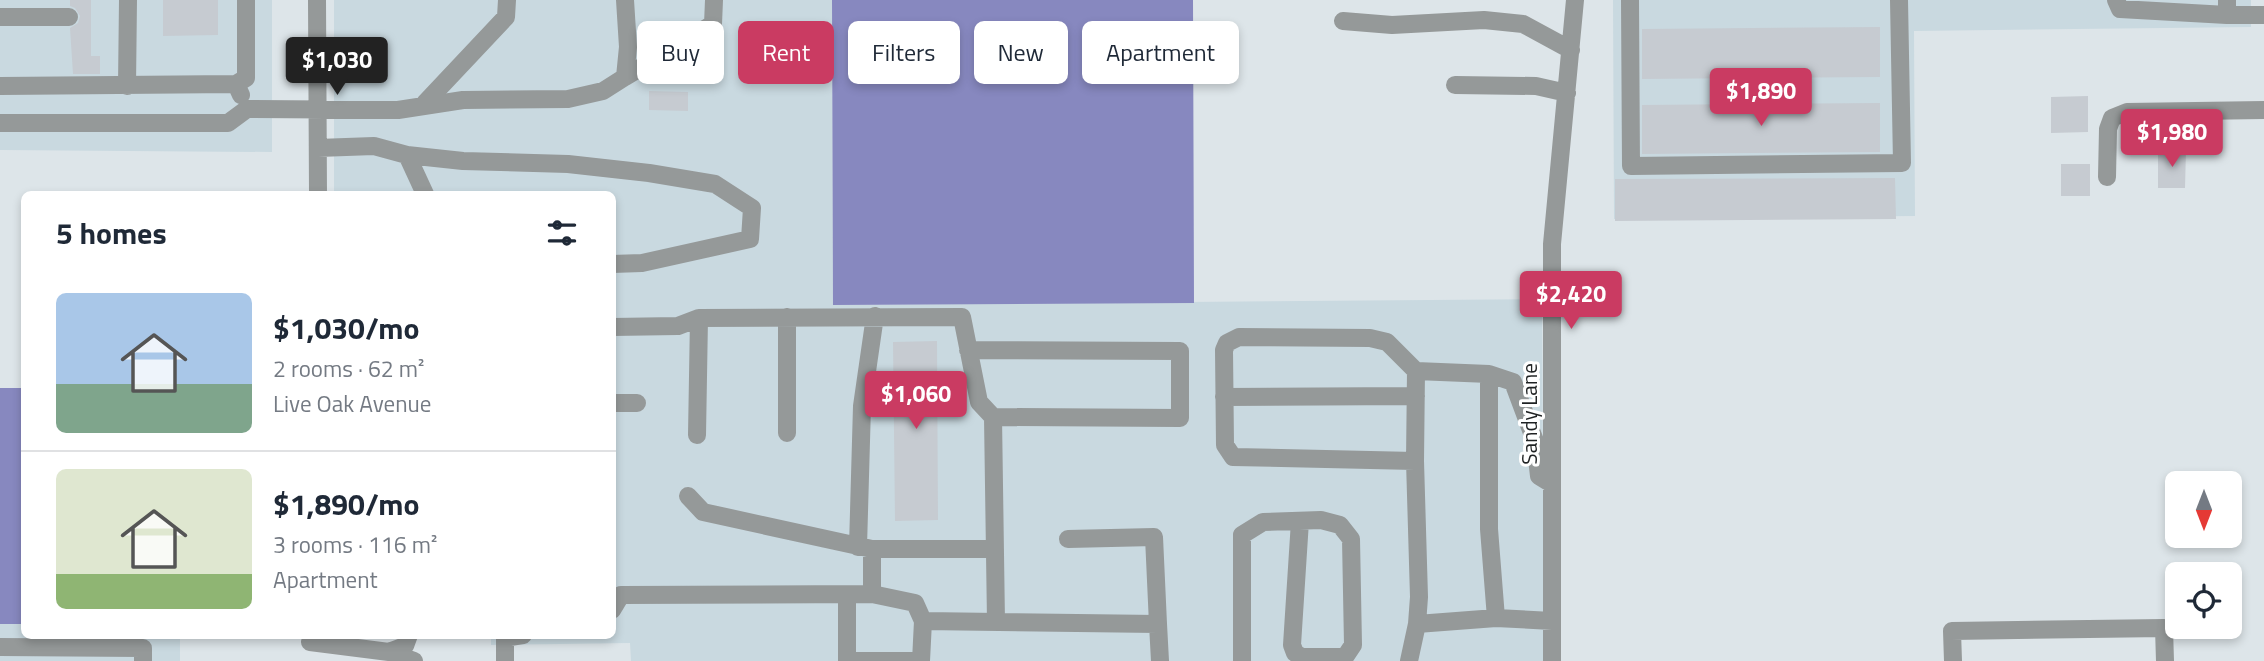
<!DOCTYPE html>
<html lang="en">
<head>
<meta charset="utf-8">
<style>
	body { margin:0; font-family:"Titillium Web",sans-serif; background:#f2f2f3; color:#1f2937; height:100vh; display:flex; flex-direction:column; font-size:26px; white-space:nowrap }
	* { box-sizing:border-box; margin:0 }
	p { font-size:23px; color:#747a83 }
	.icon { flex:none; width:38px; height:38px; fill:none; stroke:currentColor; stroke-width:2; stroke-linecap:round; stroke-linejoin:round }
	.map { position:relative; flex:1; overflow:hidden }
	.sheet { position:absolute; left:21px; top:191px; width:595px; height:448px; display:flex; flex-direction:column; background:#fff; border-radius:10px; box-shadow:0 4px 10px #0003 }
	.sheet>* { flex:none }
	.top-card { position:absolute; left:637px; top:21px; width:665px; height:63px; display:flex; gap:14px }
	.needle { width:46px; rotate:180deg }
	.fabs { position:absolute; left:2165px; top:471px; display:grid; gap:14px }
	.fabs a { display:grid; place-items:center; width:77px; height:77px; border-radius:10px; background:#fff; box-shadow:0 4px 10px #0003; font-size:35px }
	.price { position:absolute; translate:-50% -60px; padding:0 16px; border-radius:7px; background:#ca3b62; color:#fff; font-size:23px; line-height:46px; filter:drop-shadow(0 2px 4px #0008) }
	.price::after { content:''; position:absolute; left:50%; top:42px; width:21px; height:16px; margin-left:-10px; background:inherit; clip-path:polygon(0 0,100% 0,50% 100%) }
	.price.current { background:#222; color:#fff }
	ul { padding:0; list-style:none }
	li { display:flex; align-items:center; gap:21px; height:175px; padding:0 35px }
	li+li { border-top:2px solid #e0e1e3 }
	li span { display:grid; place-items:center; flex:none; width:196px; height:140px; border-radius:10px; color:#555 }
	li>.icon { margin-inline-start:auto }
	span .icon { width:84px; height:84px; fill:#fffc; stroke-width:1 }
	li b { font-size:30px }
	h2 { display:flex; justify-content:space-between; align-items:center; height:84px; padding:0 35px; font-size:30px }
	.chip { padding:0 24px; border-radius:10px; background:#fff; box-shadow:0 4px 10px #0003; font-size:24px; line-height:63px }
	.chip.current { background:#ca3b62; color:#fff }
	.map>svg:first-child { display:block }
	.built { fill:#c9d9e0 }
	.water { fill:#8788bf }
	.building { fill:#c6cbd1 }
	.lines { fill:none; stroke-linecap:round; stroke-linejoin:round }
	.minor { stroke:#959999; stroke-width:18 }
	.labels { text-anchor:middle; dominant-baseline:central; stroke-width:6; stroke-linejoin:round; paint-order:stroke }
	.street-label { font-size:21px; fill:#1f2223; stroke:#fff }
</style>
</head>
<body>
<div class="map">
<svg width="2264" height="661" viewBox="0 0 2264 661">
	<rect width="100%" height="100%" fill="#dde5e9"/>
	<path class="built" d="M0 0H272V152L0 150Z
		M334 0H832L833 305 1542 299 1544 661H631L630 643 491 645V635H612V194H334Z
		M1613 0H2251V27L1914 31 1915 216 1614 219Z
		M0 624H24V635H180V661H0Z"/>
	<path class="water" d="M832 0H1193L1194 303 833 305Z
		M0 388H24V624H0Z"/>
	<path class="building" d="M70 0H91V56H100V74H73L70 28 78 23 80 16 75 8 70 6Z
		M163 0H218V35L163 36Z
		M1880 27V77L1642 79V29Z
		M649 91 688 92V111L649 110Z
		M2088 96V132L2051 133V97Z
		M1880 103V152L1642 154V105Z
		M2158 149 2186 150 2185 188H2158Z
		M2061 164H2090V196H2061Z
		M1895 178 1896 219 1615 221V179Z
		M937 341 938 520 895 521 893 342Z"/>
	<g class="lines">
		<path class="minor" d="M317 0 318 194
			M1630 0 1631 166 1902 163 1899 0
			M2116 0 2120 9 2227 15
			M2227 0V15H2264
			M0 17H69
			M1343 21 1392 25 1484 20 1523 24 1571 50
			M625 77 713 24 714 0
			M1455 85 1536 86 1567 93
			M0 86 236 84
			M127 86 128 0
			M241 95 236 84 246 78V0
			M425 103 506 17 507 0
			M0 123H228L247 109 398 110 463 100 568 99 603 91 625 77 628 47 625 0
			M318 148 374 146 407 155 463 161 568 164 649 173 715 184 752 208 750 239 642 263 612 264
			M407 155 425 194
			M2107 177 2108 129 2112 118 2127 112 2264 110
			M787 317V433
			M612 327 678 326 699 318 962 317 979 402 993 417 996 622
			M968 350 1180 351V418L993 417
			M1416 371 1489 374V529L1496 618 1417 624
			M1489 374 1513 382 1535 441 1539 476 1552 484
			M1224 397 1416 396
			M612 403H637
			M697 435 699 318
			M688 496 703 512 872 549V594
			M858 547 862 406 875 316
			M872 549H995
			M612 610 621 595 872 594 915 603 923 621 921 661H847V595
			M1496 618 1552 621
			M923 621 1158 624 1154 537 1068 539
			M1158 624 1160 661
			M310 642 389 652 414 661
			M0 647 143 648V661
			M389 652 405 646 409 635
			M505 661V638L523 635
			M1242 661V535L1263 522 1321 520 1340 525 1351 539 1353 645 1345 657H1302L1295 653 1292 645 1300 521
			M1409 661 1417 624 1419 597 1415 461 1416 371 1387 342 1370 338 1239 337 1227 343 1224 350 1225 445 1233 457 1415 461
			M1552 661V244L1575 0
			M1953 661 1952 631 2164 628 2165 661"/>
	</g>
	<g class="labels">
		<g class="street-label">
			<text transform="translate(1529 414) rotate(-90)">Sandy Lane</text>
		</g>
	</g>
</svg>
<div class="fabs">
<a><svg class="needle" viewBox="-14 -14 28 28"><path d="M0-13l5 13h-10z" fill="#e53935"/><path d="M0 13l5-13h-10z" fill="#747a83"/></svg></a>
<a><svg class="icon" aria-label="locate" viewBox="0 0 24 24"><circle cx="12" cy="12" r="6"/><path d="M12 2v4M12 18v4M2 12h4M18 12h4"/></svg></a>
</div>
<b class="price current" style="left:337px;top:97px">$1,030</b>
<b class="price" style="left:1761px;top:128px">$1,890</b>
<b class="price" style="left:2172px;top:169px">$1,980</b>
<b class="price" style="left:1571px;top:331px">$2,420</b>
<b class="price" style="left:916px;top:431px">$1,060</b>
<div class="top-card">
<a class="chip">Buy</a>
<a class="chip current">Rent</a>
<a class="chip">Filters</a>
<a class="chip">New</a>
<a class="chip">Apartment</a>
</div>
<section class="sheet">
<h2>5 homes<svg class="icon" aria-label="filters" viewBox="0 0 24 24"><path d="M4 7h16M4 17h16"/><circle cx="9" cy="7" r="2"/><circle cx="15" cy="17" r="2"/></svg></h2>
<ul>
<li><span style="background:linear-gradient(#a9c7e8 65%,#7fa58c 0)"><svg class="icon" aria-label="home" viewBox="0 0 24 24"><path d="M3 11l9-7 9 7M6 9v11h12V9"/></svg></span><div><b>$1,030/mo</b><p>2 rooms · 62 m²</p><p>Live Oak Avenue</p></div></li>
<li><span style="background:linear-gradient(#dfe7d0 75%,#8fb573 0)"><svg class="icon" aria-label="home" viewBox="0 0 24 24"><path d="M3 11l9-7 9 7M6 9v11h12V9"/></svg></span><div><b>$1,890/mo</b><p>3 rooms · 116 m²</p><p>Apartment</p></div></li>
</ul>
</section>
</div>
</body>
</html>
